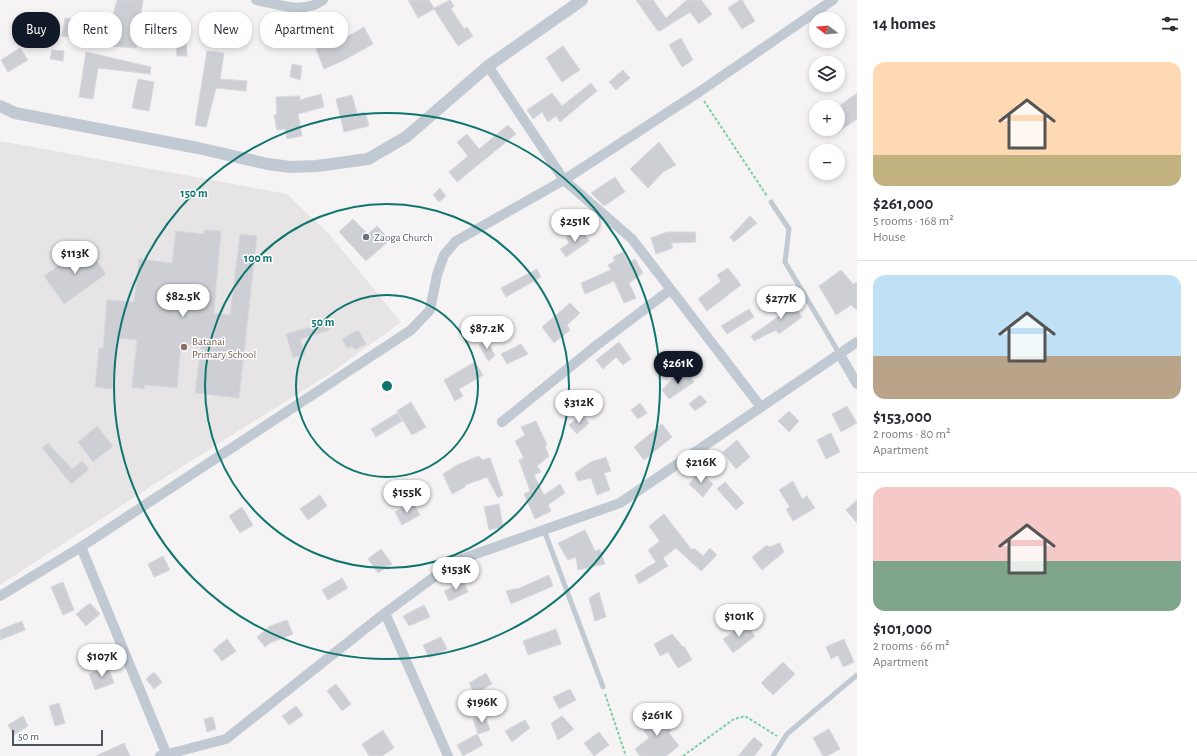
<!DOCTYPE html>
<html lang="en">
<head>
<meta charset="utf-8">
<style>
	body { margin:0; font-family:"Alegreya Sans",sans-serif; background:#f7f7f7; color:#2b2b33; height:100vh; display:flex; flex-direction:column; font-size:15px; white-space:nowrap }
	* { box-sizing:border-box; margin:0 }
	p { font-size:13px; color:#7c7c81 }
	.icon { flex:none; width:22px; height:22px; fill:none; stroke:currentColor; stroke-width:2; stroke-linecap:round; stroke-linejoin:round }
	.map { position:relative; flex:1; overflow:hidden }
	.details { display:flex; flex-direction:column; background:#fff; width:340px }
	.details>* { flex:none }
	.top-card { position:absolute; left:12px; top:12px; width:380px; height:36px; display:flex; gap:8px }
	.needle { width:26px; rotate:286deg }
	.fabs { position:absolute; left:809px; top:12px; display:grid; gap:8px }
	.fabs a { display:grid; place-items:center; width:36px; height:36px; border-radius:50%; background:#fff; box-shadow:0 2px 6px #0003; font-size:20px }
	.scale { position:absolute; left:12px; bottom:10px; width:91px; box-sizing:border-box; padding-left:4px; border:2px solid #4a5661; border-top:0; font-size:11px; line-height:14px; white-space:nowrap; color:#4a5661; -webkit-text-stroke:3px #fff; paint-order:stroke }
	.price { position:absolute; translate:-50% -34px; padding:0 9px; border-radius:14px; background:#fff; color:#222; font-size:13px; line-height:26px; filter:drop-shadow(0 1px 2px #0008) }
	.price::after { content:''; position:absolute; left:50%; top:24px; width:12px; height:9px; margin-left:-6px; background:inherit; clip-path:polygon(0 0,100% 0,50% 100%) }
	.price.selected { background:#111827; color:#fff }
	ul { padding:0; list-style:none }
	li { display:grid; align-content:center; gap:8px; height:212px; padding:0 16px }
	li+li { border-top:1px solid #e1e1e2 }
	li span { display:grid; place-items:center; height:124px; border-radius:12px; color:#555 }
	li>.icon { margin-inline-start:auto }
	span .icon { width:72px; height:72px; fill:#fffc; stroke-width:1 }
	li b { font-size:17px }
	h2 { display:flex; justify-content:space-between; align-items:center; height:48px; padding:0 16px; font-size:17px }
	.pill { padding:0 14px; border-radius:16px; background:#fff; box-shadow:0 2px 6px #0003; font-size:14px; line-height:36px }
	.pill.selected { background:#111827; color:#fff }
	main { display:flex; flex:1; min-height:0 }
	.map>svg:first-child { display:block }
	.education { fill:#e6e4e5 }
	.building { fill:#cdcfd5; stroke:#d7d9de }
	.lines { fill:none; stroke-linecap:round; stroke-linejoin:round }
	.path { stroke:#7ad0a6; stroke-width:2; stroke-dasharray:3 2; stroke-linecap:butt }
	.service { stroke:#c1cad2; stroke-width:5 }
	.minor { stroke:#c1cad2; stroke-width:10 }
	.tertiary { stroke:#c1cad2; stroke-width:12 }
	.ring { fill:none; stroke:#0f766e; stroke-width:2 }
	.worship-dot { fill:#6b7280; stroke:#fff; stroke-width:1.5 }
	.education-dot { fill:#8d6e63; stroke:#fff; stroke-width:1.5 }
	.labels { text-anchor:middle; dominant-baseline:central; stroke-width:3; stroke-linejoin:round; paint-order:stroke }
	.worship-label { font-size:11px; fill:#5b616d; stroke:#fff; text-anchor:start }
	.education-label { font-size:11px; fill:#785e54; stroke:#fff; text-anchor:start }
	.centre { fill:#0f766e; stroke:#fff; stroke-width:2 }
	.ring-label { font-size:12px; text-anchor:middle; font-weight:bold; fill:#0f766e; stroke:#fff; stroke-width:3; stroke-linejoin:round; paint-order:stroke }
</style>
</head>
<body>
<main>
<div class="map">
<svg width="857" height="756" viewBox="0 0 857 756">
	<rect width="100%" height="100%" fill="#f5f3f3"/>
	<path class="education" d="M0 141 287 194 328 233 401 322 334 371 167 476 0 585Z"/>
	<path class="building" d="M117 0H143L136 48 108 46 110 26Z
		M408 0H429L434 8 450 0 454 6 451 9 464 29 467 27 473 36 458 46 434 9 418 18Z
		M636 0H653L666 18 687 0H701L712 14 699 24 690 12 660 31 657 30Z
		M740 0H742L755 21 742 29 728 8Z
		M65 18 82 21 79 39 62 36Z
		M364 27 373 44 346 59 324 69 316 49 330 43 331 46Z
		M681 38 693 60 682 67 669 45Z
		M176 40H186L187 56H177Z
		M563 46 580 70 562 82 546 58Z
		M20 48 28 60 8 72 1 60Z
		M52 50 64 51 63 61 50 59Z
		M207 51 224 53 220 79 247 81 246 91 216 88 206 127 195 125Z
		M86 52 151 67 150 74 98 68 93 99 79 97Z
		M292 64 302 66 300 80 290 77Z
		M623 70 630 78 616 90 609 82Z
		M138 79 154 82 149 111 132 108Z
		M591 83 597 91 560 122 556 116 548 122 542 112 533 119 527 110 552 93 562 106Z
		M857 93V119L838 132V107Z
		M321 94 324 107 298 114 302 136 287 139 285 129 277 130 274 115 277 114 276 97 300 96V100Z
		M352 95 357 114 365 112 369 126 344 132 336 99Z
		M508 125 516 134 457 182 449 172 468 156 457 142 467 134 479 149Z
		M659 142 676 165 663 172 648 188 630 169Z
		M615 177 625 192 604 206 591 193Z
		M440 188 446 196 439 202 433 195Z
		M750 216 757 223 734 242 730 237Z
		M353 219 368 234 377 226 390 240 366 261 339 232Z
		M581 229 589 241 566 257 560 249 569 243 566 238Z
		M204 230 221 231 214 313 230 315 240 234 257 236 239 398 195 393 201 346 181 344 177 388 145 385 144 389 132 387 137 340 117 338 112 389 95 387 99 348H103L107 300 134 302 139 259 172 263 176 231 203 234Z
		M667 232H695L696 242 671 243 673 248 656 254 651 238Z
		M86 246 106 274 64 304 44 276Z
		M623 252 628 263 635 259 643 273 629 283 636 298 624 303 614 281 585 294 581 283 611 270 608 265 615 261 613 257Z
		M728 268 741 285 707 311 698 299 721 281 717 275Z
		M537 269 541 277 506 297 501 288Z
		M841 270 853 284 857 282V310L851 305 836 315 819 286Z
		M789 297 802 317 779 334 776 330 754 341 751 336 782 314 776 305Z
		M570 303 580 313 567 325 570 330 554 343 542 327Z
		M749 309 754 317 727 334 721 326Z
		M327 322 330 330 300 339 305 354 293 358 286 334Z
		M358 330 366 344 355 350 352 346 347 348 342 339Z
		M487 340 495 356 488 361 479 345Z
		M619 342 631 359 623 365 616 357 603 369 596 360Z
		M521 344 528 354 507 364 501 354Z
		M475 362 483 375 459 389 463 396 455 401 444 380Z
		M685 371 694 382 669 399 662 390 672 379Z
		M700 395 707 402 695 411 689 404Z
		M411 402 426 427 412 435 397 411Z
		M640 403 647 413 638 419 631 410Z
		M847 406 857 423 841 432 832 414Z
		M789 411 799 421 789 432 778 421Z
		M397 413 402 421 376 437 371 429Z
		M582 414 589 423 577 434 569 425Z
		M536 421 547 445 545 446 549 456 537 466 541 472 534 475 544 495 560 484 565 493 548 505 551 511 535 519 524 494 530 491 519 460 524 458 515 441 525 435 521 427Z
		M662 424 672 437 644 460 634 447Z
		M97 426 113 446 93 462 78 442Z
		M831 433 840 452 826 459 817 440Z
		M737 440 750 457 736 469 723 452Z
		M48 443 72 469 82 461 89 469 71 484 42 448Z
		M479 456 482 460 490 458 503 495 498 498 487 477 465 485V487L452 494 443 474 457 465Z
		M606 457 611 471 604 473 610 490 597 495 591 478 578 481 575 473 591 462Z
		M700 471 713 484 703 497 689 484Z
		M793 481 802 499 807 496 815 508 793 521 786 509 790 507 779 490Z
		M725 482 744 503 736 510 717 489Z
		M320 495 327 506 308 520 300 509Z
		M857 500V523L846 510Z
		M412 502 420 515 402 525 395 512Z
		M499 504 503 527 489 530 484 507Z
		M242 507 253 525 240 533 229 516Z
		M664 514 692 550 694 548 703 556 710 548 717 555 701 571 676 548 663 558 668 566 639 584 635 575 656 562 648 550 660 541 649 526Z
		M585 530 595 551 600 549 605 564 578 570 576 557 568 560 558 543Z
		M780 543 784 552 762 570 752 557 767 545 769 547Z
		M381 549 392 564 378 573 368 559Z
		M163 556 170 570 154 577 148 564Z
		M549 575 553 586 511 604 506 591 520 588Z
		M342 578 348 588 328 600 322 590Z
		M63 582 74 610 63 615 51 587Z
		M464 582 468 592 449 601 444 591Z
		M599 592 606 617 595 621 589 598Z
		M90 603 100 614 86 626 76 614Z
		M424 605 430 617 409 626 403 616Z
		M287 620 293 634 270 643 265 647 257 637 270 626Z
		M22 621 25 630 0 640V630Z
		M745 623 755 636 733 653 723 639Z
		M556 629 561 644 528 655 523 641Z
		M672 634 683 647 684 646 692 660 678 668 668 652 660 656 654 644Z
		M441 637 447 649 429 658 423 645Z
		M227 639 236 651 222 661 213 650Z
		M844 639 854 662 843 667 838 655 831 659 826 647Z
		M783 662 795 674 773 695 761 683Z
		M108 667 114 683 95 690 89 674Z
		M154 672 162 682 154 689 146 679Z
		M486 673 492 684 475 694 469 683Z
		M336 684 351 704 342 711 327 691Z
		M570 689 576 700 559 709 553 697Z
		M59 703 65 723 55 726 49 706Z
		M296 706 303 715 289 725 282 716Z
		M658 710 671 731 669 733 679 746 666 756H640L635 749 649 738 639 723Z
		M485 715 490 730 478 734 473 719Z
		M23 716 28 726 14 735 8 725Z
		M562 716 574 729 558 740 551 723Z
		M213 717 216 729 207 732 204 719Z
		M525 720 530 728 512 742 505 731Z
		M829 729 840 749 827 756H823L813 738Z
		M383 730 394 748 382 756H369L362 744Z
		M599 732 609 745 594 756 584 743Z
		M477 734 483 745 463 756 457 745Z
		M754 737 763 745 754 756H738Z
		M124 743 130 756H96Z"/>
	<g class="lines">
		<path class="path" d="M704 101 767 196
			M605 694 626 756
			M683 756 734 719 745 716 777 736"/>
		<path class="service" d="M771 202 789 229 785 262 839 353
			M544 530 603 687
			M773 756 787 734 857 675"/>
		<path class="minor" d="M256 0C278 4 303 15 323 0
			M488 66 564 180 632 239 761 407
			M839 353 857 384
			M502 422 597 345 670 290
			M81 547 166 753
			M0 596 81 547 411 330 430 310 437 275 444 255 456 241 564 180 699 92 833 0
			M385 613 448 756
			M160 756 226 739 385 613 456 561 620 503 857 342"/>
		<path class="tertiary" d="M0 106 15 113 198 148 268 164 290 167 317 166 368 159 406 137 488 66 582 0"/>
	</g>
	<g class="ring">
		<circle cx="387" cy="386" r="91"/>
		<circle cx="387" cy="386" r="182"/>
		<circle cx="387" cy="386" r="273"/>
	</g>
	<circle class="worship-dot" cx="366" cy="237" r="4"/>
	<circle class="education-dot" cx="184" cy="347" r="4"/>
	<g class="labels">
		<g class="worship-label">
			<text x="374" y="237">Zaoga Church</text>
		</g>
		<g class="education-label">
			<text x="192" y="341">Batanai<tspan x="192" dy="13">Primary School</tspan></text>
		</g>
	</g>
	<circle cx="387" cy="386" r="6" class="centre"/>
	<g class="ring-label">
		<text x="194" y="197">150 m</text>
		<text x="258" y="262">100 m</text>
		<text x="323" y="326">50 m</text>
	</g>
</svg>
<div class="fabs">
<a><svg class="needle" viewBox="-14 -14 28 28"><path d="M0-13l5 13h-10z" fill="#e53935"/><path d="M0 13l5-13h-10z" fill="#7c7c81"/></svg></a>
<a><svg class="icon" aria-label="layers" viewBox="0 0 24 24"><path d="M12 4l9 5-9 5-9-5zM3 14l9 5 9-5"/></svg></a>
<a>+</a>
<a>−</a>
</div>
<div class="scale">50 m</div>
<b class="price" style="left:575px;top:243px">$251K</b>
<b class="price" style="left:75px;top:275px">$113K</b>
<b class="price" style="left:183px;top:318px">$82.5K</b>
<b class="price" style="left:781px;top:320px">$277K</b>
<b class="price" style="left:487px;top:350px">$87.2K</b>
<b class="price selected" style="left:678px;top:385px">$261K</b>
<b class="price" style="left:579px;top:424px">$312K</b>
<b class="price" style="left:701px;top:484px">$216K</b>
<b class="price" style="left:407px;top:514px">$155K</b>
<b class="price" style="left:456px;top:591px">$153K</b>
<b class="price" style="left:739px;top:638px">$101K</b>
<b class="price" style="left:102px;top:678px">$107K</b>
<b class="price" style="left:482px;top:724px">$196K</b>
<b class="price" style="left:657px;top:737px">$261K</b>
<div class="top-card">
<a class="pill selected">Buy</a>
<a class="pill">Rent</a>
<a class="pill">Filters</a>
<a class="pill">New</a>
<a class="pill">Apartment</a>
</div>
</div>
<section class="details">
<h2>14 homes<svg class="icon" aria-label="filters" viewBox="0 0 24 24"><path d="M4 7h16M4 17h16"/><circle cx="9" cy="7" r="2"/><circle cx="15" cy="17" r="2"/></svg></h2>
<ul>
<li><span style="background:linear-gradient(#ffd9b3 75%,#c2b280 0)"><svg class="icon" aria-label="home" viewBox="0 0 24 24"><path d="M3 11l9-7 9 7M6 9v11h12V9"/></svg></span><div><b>$261,000</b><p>5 rooms · 168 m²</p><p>House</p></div></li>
<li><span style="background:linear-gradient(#bfe0f5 65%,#b9a48a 0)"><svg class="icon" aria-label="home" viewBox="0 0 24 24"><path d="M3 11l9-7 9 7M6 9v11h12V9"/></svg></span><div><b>$153,000</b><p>2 rooms · 80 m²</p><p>Apartment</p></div></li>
<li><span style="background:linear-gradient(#f6c9c9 60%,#7fa58c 0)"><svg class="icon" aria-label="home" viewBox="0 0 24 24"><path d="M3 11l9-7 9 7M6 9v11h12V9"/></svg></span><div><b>$101,000</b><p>2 rooms · 66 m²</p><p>Apartment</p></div></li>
</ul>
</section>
</main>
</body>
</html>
